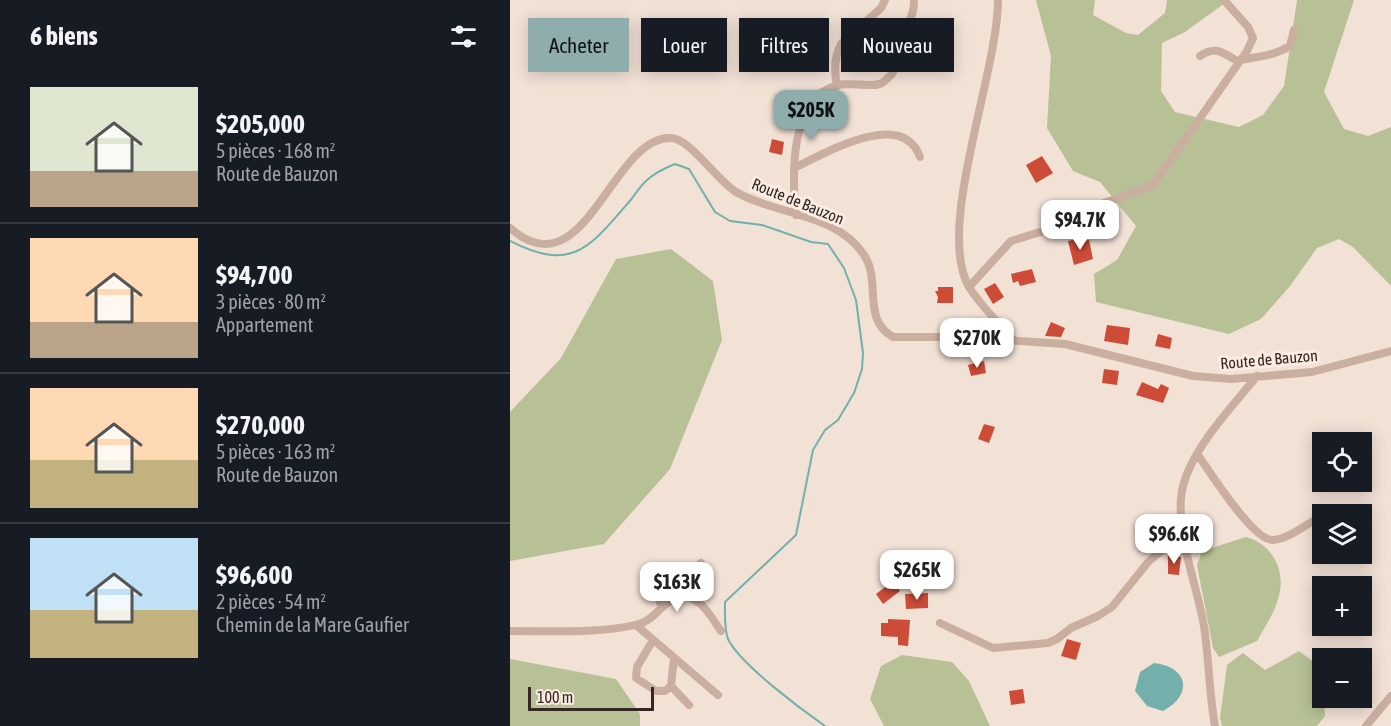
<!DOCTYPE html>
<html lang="fr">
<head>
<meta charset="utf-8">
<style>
	body { margin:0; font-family:"Asap Condensed",sans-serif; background:#20242c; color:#f1f3f6; height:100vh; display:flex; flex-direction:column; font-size:22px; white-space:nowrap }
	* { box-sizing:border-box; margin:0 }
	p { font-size:20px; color:#9ea1a6 }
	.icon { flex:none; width:33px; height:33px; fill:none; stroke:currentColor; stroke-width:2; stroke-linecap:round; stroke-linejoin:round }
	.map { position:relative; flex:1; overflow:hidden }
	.sheet { display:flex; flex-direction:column; background:#171b24; width:510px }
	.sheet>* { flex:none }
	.banner { position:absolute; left:18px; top:18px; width:570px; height:54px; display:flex; gap:12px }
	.buttons { position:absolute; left:802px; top:432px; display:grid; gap:12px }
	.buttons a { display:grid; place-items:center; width:60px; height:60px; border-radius:0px; background:#171b24; box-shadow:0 3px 15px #0003; font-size:30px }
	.scale { position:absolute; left:18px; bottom:15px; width:126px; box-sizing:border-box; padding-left:6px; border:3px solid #342724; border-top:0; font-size:16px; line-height:21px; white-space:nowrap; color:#342724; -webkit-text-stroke:4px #faece1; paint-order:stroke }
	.price { position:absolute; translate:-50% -51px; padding:0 14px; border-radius:12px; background:#fff; color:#222; font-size:20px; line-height:39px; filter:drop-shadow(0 2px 3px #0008) }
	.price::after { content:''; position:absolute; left:50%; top:36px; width:18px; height:14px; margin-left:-9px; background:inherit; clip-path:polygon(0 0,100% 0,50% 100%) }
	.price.active { background:#8fadad; color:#111 }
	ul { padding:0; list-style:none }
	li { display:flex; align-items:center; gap:18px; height:150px; padding:0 30px }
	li+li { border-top:2px solid #363941 }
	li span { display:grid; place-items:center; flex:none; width:168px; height:120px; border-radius:0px; color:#555 }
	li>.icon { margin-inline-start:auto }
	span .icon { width:72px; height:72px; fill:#fffc; stroke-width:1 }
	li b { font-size:26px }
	h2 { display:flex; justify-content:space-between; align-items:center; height:72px; padding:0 30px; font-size:26px }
	.chip { padding:0 21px; border-radius:0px; background:#171b24; box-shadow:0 3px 15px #0003; font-size:21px; line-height:54px }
	.chip.active { background:#8fadad; color:#111 }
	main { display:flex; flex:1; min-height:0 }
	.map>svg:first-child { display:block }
	.green { fill:#b7c195 }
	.water { fill:#73b0ac }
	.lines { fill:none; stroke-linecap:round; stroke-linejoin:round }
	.stream { stroke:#73b0ac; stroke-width:2 }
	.building { fill:#cd4c38 }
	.minor { stroke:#caafa1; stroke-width:8 }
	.labels { text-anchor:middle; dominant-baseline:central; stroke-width:6; stroke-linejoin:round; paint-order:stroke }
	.street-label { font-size:16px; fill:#342724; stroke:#faece1 }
</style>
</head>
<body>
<main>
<section class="sheet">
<h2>6 biens<svg class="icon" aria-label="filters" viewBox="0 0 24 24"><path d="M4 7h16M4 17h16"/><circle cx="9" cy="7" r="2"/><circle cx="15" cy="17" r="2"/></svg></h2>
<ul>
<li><span style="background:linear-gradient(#dfe7d0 70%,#b9a48a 0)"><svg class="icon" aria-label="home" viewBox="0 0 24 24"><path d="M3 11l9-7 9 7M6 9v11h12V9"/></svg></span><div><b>$205,000</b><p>5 pièces · 168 m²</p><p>Route de Bauzon</p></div></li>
<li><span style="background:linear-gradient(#ffd9b3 70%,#b9a48a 0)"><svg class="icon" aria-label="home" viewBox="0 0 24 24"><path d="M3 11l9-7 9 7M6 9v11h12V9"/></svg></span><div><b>$94,700</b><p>3 pièces · 80 m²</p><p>Appartement</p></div></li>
<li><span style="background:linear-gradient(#ffd9b3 60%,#c2b280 0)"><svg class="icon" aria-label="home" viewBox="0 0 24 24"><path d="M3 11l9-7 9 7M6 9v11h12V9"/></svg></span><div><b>$270,000</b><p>5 pièces · 163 m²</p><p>Route de Bauzon</p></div></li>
<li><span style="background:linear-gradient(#bfe0f5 60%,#c2b280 0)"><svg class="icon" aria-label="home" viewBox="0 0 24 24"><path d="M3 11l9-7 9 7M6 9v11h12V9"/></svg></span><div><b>$96,600</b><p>2 pièces · 54 m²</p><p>Chemin de la Mare Gaufier</p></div></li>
</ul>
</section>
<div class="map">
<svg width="881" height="726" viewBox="0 0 881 726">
	<rect width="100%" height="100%" fill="#f2e1d5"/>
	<path class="green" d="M526 0H585L583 15 616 33 628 35 655 13 657 0H719L675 32 652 43 651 91 665 112 729 127 753 115 774 86 787 0H844L814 92 834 129 858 136 881 127V286L843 247 829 239 807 248 780 286 751 319 719 334 586 302 584 274 607 260 626 226 590 182 563 171 537 128 541 56Z
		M161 249 203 281 212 340 160 469 94 544 0 561V412L51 358 106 259Z
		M736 537C763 544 777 572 768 599 764 614 754 628 747 641L709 657 703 648 687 565 692 551Z
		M789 651 808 665 813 682 815 716 807 726H712L710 718 717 665 733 653 755 670Z
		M392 655 442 662 459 681 480 726H374L360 699 371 666Z
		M0 659 106 679 130 714V726H0Z"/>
	<path class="water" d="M644 663C679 667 683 695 653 711L637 706 625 691 630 672Z"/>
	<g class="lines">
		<path class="stream" d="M0 241C62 273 80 247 119 202 125 195 130 186 137 180 145 173 155 168 165 164L179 169 205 212 220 221 252 225 301 242 318 244 334 268 346 300 353 353 352 369 344 393 328 420 315 430 303 450 286 535 215 602C215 614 214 628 218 639 230 664 292 710 315 726"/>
	</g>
	<path class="building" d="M262 139 274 142 272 155 259 152Z
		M532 156 543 173 526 183 516 165Z
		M568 239 569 242 579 240 583 259 564 265 558 241Z
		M522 269 526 282 510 286 508 281 503 283 501 274Z
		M485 283 494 297 483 304 474 289Z
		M428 287H443V303H427L428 297 425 291H428Z
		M541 322 555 328 551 337 535 336Z
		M597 325 620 328 618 345 594 341Z
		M648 334 662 338 660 349 645 346Z
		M474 361 476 373 461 376 458 365Z
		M594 369 609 371 607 385 592 383Z
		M632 382 648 389 651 384 659 388 653 403 626 395Z
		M474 424 485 427 479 443 468 439Z
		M658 556 671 557 669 575 658 574Z
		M383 581 390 591 373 604 366 594Z
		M418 593V608L396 609 395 594Z
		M378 619 400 620 398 646 388 645V637L371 636V623H378Z
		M557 639 571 643 566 660 551 656Z
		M513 689 515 703 501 705 499 691Z"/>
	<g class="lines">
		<path class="minor" d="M488 0C488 74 425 228 459 287 470 305 489 323 503 340
			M690 56C705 45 714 53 727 61 747 56 762 57 780 46L784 30
			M327 86C324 71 324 57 331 44L371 8 375 0
			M284 168C314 154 392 107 410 157
			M286 215C282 176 279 99 327 85 340 82 364 88 372 83 375 81 380 76 382 74 388 65 387 52 390 42 394 27 405 17 404 0
			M0 228C75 294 102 135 161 138 179 138 207 180 226 192 266 215 327 213 354 255 372 282 351 319 383 337H449L555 344 683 376 721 379 802 372 881 351
			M459 287 501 241 559 223 586 206 643 185 737 51 743 38 738 27 714 0
			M688 455C700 472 743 541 763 540 776 540 794 526 805 520
			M150 603 191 563
			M430 623 483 648 538 643 547 639 561 628 588 616 602 607 639 561 674 533
			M126 625 208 695
			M0 631C40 631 91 634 129 624 147 620 157 593 176 597 193 599 202 619 211 631
			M143 640 127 667 126 678 146 691H155L161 686
			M164 658 161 686 179 705
			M705 726C699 693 699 659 694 626 687 585 663 526 673 486 683 447 722 407 747 376
			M856 726 881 696"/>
	</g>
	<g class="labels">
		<g class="street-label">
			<text transform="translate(288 201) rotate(22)">Route de Bauzon</text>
			<text transform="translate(759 359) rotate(-5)">Route de Bauzon</text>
		</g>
	</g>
</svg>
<div class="buttons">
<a><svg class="icon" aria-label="locate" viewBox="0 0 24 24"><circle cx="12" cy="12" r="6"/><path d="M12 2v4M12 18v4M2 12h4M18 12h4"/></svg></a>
<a><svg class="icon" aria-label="layers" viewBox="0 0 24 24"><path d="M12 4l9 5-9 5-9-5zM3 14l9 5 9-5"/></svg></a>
<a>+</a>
<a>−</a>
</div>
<div class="scale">100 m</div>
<b class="price active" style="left:301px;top:141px">$205K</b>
<b class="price" style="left:570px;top:251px">$94.7K</b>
<b class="price" style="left:467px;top:369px">$270K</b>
<b class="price" style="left:664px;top:565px">$96.6K</b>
<b class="price" style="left:407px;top:601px">$265K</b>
<b class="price" style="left:167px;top:613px">$163K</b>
<div class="banner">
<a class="chip active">Acheter</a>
<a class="chip">Louer</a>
<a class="chip">Filtres</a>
<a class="chip">Nouveau</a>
</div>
</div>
</main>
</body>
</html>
